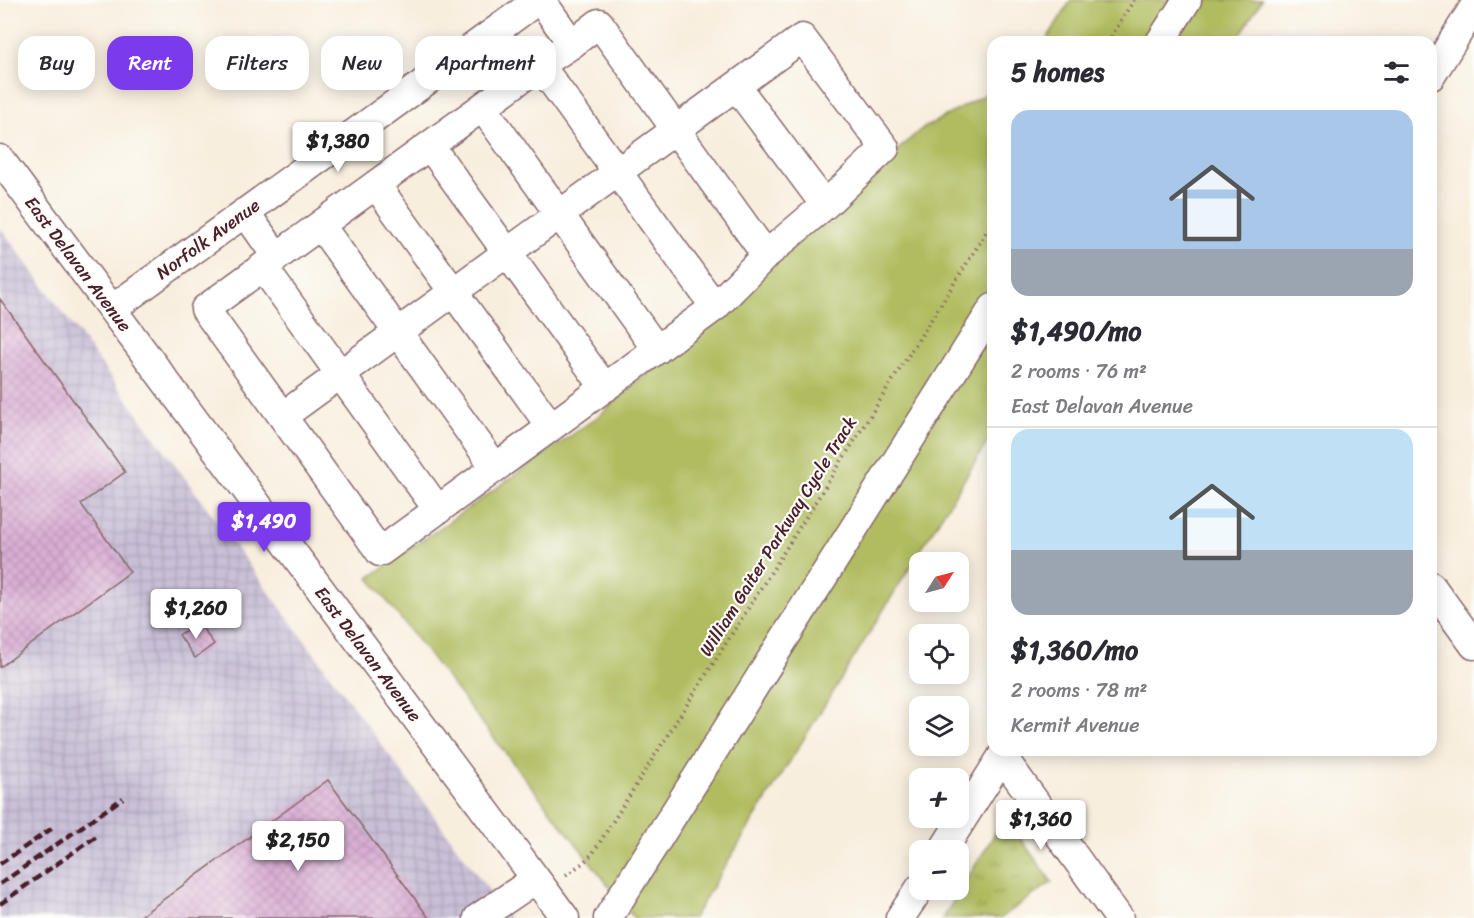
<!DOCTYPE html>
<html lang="en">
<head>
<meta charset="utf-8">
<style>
	body { margin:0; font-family:Sriracha,sans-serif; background:#f7f7f7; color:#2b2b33; height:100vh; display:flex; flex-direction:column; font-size:22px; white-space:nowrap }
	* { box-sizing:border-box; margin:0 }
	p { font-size:20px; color:#7c7c81 }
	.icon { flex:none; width:33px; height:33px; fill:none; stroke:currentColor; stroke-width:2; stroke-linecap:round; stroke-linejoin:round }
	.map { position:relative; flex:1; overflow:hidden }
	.sheet { position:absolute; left:987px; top:36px; width:450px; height:720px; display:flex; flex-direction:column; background:#fff; border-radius:18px; box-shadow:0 3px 15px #0003 }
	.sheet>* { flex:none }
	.top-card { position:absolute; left:18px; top:36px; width:570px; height:54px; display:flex; gap:12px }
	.needle { width:39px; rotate:54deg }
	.tools { position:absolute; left:909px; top:552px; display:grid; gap:12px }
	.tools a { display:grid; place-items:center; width:60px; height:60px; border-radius:12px; background:#fff; box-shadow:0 3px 15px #0003; font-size:30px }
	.price { position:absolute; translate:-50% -51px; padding:0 14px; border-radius:6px; background:#fff; color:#222; font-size:20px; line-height:39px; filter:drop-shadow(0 2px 3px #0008) }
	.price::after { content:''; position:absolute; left:50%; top:36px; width:18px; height:14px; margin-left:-9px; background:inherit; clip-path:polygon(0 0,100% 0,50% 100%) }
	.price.current { background:#7c3aed; color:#fff }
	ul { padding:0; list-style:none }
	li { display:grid; align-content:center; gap:12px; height:318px; padding:0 24px }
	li+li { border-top:2px solid #e1e1e2 }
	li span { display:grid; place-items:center; height:186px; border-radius:18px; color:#555 }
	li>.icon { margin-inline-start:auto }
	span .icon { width:108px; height:108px; fill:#fffc; stroke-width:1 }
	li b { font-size:26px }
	h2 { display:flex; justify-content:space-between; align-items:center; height:72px; padding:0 24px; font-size:26px }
	.pill { padding:0 21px; border-radius:18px; background:#fff; box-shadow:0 3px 15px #0003; font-size:21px; line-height:54px }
	.pill.current { background:#7c3aed; color:#fff }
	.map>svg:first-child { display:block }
	.industrial { fill:url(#industrial-grid) }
	.grass { fill:#b0bc5e; stroke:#7d6e44; stroke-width:1.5 }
	.park { fill:url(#park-tufts); stroke:#7d6e44; stroke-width:1.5 }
	.building { fill:url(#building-cross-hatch) }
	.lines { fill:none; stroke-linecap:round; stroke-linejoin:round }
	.minor-casing { stroke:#87676a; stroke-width:31 }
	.path { stroke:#87676a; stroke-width:4; stroke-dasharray:1.5 4.5; stroke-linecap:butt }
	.minor { stroke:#fff; stroke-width:28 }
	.rail { stroke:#4a1f2b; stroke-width:4.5; stroke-dasharray:9 4.5; stroke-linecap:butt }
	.labels { text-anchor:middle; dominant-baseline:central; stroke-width:4.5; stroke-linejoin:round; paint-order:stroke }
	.street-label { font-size:18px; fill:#4a1f2b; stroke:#fdfcf7 }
</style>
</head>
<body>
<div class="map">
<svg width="1474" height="918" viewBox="0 0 1474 918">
	<defs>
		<pattern id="industrial-grid" width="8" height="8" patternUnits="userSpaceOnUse" patternTransform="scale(1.5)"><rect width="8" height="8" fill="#c9bfd7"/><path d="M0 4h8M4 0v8" fill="none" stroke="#aea4b9"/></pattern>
		<pattern id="park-tufts" width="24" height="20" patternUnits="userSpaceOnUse" patternTransform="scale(1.5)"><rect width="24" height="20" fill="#b0bc5e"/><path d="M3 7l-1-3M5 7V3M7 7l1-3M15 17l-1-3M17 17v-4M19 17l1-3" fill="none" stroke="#91984e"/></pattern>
		<pattern id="building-cross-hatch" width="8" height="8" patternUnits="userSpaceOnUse" patternTransform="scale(1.5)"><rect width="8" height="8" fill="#d9aed4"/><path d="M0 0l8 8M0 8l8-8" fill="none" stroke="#bc95b6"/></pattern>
	</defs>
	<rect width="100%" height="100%" fill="#fdfcf7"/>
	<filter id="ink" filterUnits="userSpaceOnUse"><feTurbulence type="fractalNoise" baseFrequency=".0167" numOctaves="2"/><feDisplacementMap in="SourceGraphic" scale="12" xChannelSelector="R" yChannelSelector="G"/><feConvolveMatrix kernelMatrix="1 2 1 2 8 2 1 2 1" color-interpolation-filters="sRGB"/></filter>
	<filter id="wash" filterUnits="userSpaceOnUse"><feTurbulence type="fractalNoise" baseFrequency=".008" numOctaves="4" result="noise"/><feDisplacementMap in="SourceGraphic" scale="24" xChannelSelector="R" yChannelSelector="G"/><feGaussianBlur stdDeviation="1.35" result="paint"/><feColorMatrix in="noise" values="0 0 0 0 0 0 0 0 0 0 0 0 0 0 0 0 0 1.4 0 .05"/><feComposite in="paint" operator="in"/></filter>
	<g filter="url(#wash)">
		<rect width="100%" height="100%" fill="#f8eede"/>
		<path class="industrial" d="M0 227 509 918H0Z"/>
		<path class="grass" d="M1071 0H1262L1236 42H1045Z
			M993 90V433L693 918H634L369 578 600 415 920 130Z"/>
		<path class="park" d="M1005 817 1052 882 1001 918H943Z"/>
		<g id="blocks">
			<path class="building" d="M0 299 125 472 81 504 130 572 0 667Z
				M198 622 214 644 195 658 179 635Z
				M328 780 429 918H138Z"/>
		</g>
	</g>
	<g filter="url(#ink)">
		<use href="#blocks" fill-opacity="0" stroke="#87676a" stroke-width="1.5"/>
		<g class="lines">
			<g class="minor-casing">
				<path id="minor" d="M541 0 572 44
					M1160 42 1187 0
					M540 65 715 307
					M1431 76 1474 7
					M736 86 825 205
					M483 108 657 350
					M430 146 605 388
					M0 159 565 918
					M376 185 551 427
					M245 212 277 257
					M321 226 495 467
					M263 267 438 510
					M112 309 538 0
					M283 416C456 289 629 164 802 38L885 148 825 205 766 255 715 307 380 552 205 309 540 65 572 44 599 23 766 255
					M1431 586 1474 645
					M1002 756 1119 918
					M943 850 1006 750
					M478 918 536 879
					M608 918 993 308
					M900 918 920 888"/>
			</g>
			<path class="path" d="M1108 42 1134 0
				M566 875 583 863 593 853 993 222"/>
			<use href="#minor" class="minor"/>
			<path class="rail" d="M0 864 54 827
				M0 884 123 798
				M0 904 98 835"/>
		</g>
	</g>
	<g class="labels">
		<g class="street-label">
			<text transform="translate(208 239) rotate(-36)">Norfolk Avenue</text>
			<text transform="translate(78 264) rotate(53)">East Delavan Avenue</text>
			<text transform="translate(778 536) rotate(-58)">William Gaiter Parkway Cycle Track</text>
			<text transform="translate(368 654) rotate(53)">East Delavan Avenue</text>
		</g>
	</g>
</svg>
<div class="tools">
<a><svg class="needle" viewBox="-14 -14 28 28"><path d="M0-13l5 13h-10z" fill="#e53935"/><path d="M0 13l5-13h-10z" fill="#7c7c81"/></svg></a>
<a><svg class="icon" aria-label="locate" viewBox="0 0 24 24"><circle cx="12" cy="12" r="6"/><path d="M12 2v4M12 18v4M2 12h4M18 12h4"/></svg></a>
<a><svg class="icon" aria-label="layers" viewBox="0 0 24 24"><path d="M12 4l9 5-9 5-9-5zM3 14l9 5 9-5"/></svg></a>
<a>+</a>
<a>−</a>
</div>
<b class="price" style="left:338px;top:173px">$1,380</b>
<b class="price current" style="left:264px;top:553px">$1,490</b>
<b class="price" style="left:196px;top:640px">$1,260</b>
<b class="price" style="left:1041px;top:851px">$1,360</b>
<b class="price" style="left:298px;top:872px">$2,150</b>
<div class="top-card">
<a class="pill">Buy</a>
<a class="pill current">Rent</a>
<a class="pill">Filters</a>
<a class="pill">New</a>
<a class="pill">Apartment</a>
</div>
<section class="sheet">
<h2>5 homes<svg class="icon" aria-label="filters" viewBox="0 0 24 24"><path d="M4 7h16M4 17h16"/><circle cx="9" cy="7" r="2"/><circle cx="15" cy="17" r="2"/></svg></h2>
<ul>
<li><span style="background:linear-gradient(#a9c7e8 75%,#9aa5b1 0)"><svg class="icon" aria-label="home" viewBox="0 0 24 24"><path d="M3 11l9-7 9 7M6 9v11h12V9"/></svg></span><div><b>$1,490/mo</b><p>2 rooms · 76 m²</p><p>East Delavan Avenue</p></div></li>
<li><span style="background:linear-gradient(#bfe0f5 65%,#9aa5b1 0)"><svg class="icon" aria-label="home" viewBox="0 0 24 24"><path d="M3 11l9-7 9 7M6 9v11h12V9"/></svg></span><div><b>$1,360/mo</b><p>2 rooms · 78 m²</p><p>Kermit Avenue</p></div></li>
</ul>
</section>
</div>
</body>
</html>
